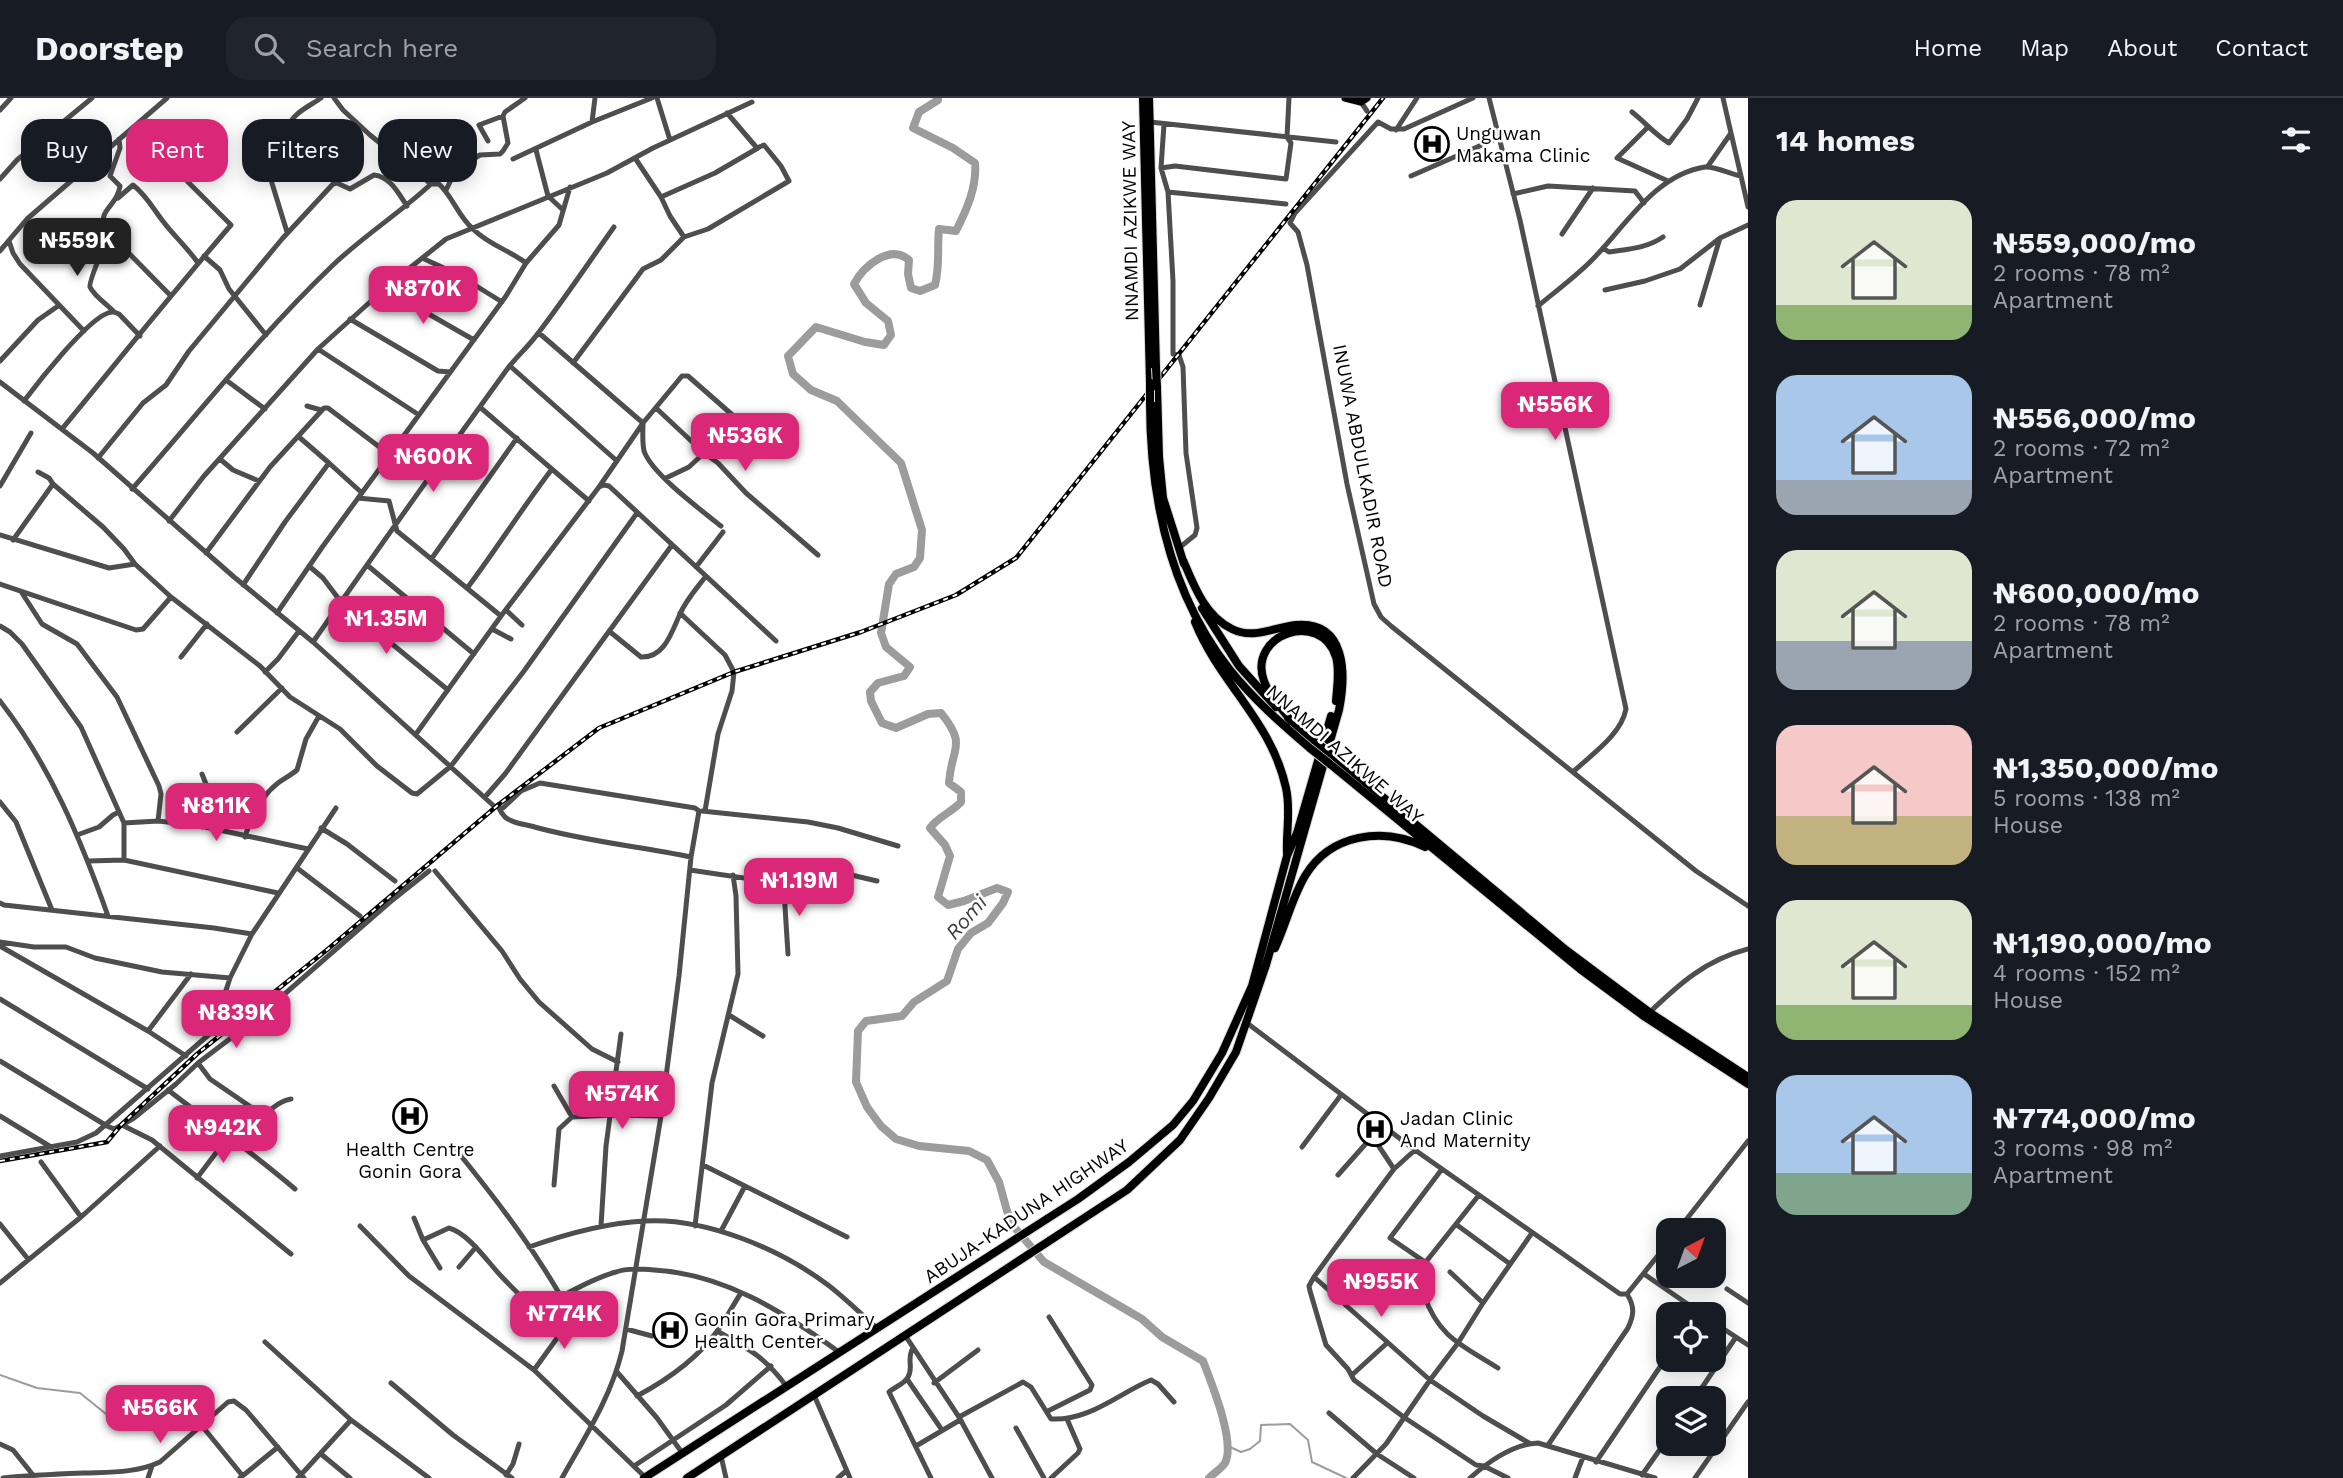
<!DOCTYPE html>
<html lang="en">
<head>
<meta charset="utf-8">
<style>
	body { margin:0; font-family:"Work Sans",sans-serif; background:#20242c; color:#f1f3f6; height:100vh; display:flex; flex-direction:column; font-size:26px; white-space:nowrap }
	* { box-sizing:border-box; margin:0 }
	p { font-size:23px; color:#9ea1a6 }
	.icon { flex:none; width:38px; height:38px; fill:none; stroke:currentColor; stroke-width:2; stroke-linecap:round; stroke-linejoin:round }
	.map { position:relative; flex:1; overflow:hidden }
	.side { display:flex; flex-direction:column; background:#171b24; width:595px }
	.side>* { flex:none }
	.hud { position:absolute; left:21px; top:21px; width:665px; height:63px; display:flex; gap:14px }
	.needle { width:46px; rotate:41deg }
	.buttons { position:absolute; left:1656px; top:1120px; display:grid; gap:14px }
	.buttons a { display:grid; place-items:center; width:70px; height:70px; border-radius:14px; background:#171b24; box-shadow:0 4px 18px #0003; font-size:35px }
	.price { position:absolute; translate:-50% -60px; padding:0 16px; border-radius:14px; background:#db2777; color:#fff; font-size:23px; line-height:46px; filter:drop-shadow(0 2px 4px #0008) }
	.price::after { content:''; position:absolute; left:50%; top:42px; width:21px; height:16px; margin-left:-10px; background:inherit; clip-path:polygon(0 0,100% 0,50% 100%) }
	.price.active { background:#222; color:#fff }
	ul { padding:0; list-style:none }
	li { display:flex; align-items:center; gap:21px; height:175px; padding:0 28px }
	li span { display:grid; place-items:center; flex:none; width:196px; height:140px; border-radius:21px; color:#555 }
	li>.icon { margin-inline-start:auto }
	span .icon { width:84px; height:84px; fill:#fffc; stroke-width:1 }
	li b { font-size:30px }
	h2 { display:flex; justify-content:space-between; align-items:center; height:84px; padding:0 28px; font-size:30px }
	.pill { padding:0 24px; border-radius:21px; background:#171b24; box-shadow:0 4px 18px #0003; font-size:24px; line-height:63px }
	.pill.active { background:#db2777; color:#fff }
	header { display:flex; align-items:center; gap:42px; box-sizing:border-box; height:98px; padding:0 35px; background:#171b24; border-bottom:2px solid #363941 }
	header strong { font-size:33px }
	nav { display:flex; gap:38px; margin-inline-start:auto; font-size:24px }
	.search { width:490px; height:63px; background:#20242c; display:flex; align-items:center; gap:18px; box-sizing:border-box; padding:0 24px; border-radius:21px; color:#9ea1a6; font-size:26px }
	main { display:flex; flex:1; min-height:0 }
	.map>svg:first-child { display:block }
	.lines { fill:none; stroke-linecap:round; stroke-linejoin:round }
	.stream { stroke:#9c9c9c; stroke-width:2 }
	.river { stroke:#9c9c9c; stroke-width:8 }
	.major-casing { stroke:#dbdbdb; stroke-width:9 }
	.highway-casing { stroke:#dbdbdb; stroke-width:10 }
	.minor { stroke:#4e4e4e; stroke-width:5 }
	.major { stroke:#000; stroke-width:7 }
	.highway { stroke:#000; stroke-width:8 }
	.rail-casing { stroke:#000; stroke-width:4.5 }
	.rail { stroke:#fff; stroke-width:2; stroke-dasharray:5; stroke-linecap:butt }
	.highway-bridge-casing { stroke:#dbdbdb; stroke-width:10; stroke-linecap:butt }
	.highway-bridge { stroke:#000; stroke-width:8 }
	.labels { text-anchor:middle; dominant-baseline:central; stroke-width:5; stroke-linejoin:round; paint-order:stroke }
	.poi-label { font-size:19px; fill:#000; stroke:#fff; text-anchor:start }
	.street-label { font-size:19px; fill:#000; stroke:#fff }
	.water-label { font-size:21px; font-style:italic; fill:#3d3d3d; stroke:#fff }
</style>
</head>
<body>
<header>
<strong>Doorstep</strong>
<div class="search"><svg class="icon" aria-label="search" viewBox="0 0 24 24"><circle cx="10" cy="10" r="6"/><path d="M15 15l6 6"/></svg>Search here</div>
<nav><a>Home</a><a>Map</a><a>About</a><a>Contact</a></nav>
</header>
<main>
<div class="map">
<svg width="1748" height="1380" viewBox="0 0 1748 1380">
	<rect width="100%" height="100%" fill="#fff"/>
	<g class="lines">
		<path class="stream" d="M0 1277 37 1290 80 1295 106 1316
			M1228 1348 1241 1354 1250 1351 1260 1343 1261 1327 1290 1326 1308 1342 1312 1364 1346 1380"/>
		<path class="river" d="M938 0V2L919 14 913 30 953 50 975 65C977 89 967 111 956 133L939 131C937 151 940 168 935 187L920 193 911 190 908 176 909 162C890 145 863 169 854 186L866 205 888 223 891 237 884 247 865 244 816 229 788 258 793 276 811 292 837 303 901 365 922 432 920 460 914 469 896 476 889 486 881 535 886 549 910 569 904 578 878 585 870 594 871 603 882 625 896 630 928 616 941 615C968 648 951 650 949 685L961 694V704C952 714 938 719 930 730L945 747 950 758 938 799 948 807 964 803 997 790 1008 794 1003 805 988 825 971 835 958 851 947 883 914 904 902 918 866 923 858 933 856 984 867 1009 881 1028 896 1041 919 1048 969 1053 987 1062 999 1084 1007 1113 1015 1130 1044 1164 1142 1221 1162 1239 1203 1263C1211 1284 1236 1344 1225 1365 1222 1370 1213 1376 1209 1380"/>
		<g class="major-casing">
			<path id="major" d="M1345 0 1361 4 1367 0"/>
		</g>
		<g class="highway-casing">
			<path id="highway" d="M1143 0 1150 285
				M1149 0 1156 270
				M1157 289 1159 359 1163 400 1184 466
				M1150 304C1150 399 1170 496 1230 572 1254 602 1282 626 1311 651
				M1202 510 1239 568 1276 609
				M1195 524C1220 586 1271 622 1286 690 1291 712 1286 733 1287 755
				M1288 620 1315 643
				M1291 623C1282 611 1269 597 1264 583 1247 536 1321 511 1336 559 1340 573 1337 589 1336 603
				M1335 659 1566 852 1649 914 1748 979
				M1330 666 1580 871 1645 919 1748 986
				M1275 850C1286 826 1292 800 1305 778 1330 736 1383 728 1425 749
				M644 1380 1078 1101 1129 1064 1173 1027 1193 1003 1222 955 1252 888 1287 758 1297 735 1331 618
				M687 1380 1127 1092 1180 1042 1209 1000 1236 954 1266 867 1339 612C1346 577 1347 523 1296 527 1274 529 1254 542 1232 531 1205 518 1194 488 1183 462"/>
		</g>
		<path class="minor" d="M334 0 343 12 370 37 431 86
			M657 0 670 42
			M1473 0 1404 31H1391L1378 24 1295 115 1290 125 1298 134 1307 167 1347 386 1374 506 1381 519 1391 528 1696 773 1748 808
			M1489 0 1520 122 1626 611C1621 637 1592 656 1573 674
			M1361 4 1367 13
			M0 12 11 0
			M1632 14C1645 24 1654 36 1669 45L1687 21 1698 0
			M592 24 595 0
			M1150 24 1336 44
			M1164 26 1161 70 1168 94 1173 183V256L1179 257 1183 269 1186 355 1197 430 1195 437 1179 450
			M1648 29 1617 60 1668 83
			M274 32C265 41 265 51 275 60
			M1396 32 1417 0
			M1731 35 1741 78
			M119 41 120 50 110 78 120 88C117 110 96 111 106 132L170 197
			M488 43 479 27 503 18
			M536 52 548 98 563 112
			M279 56V39L287 31
			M635 60 661 99 670 118 684 139
			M513 61 592 24 652 0
			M1708 68 1731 35 1723 0
			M1161 70 1175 68 1286 81 1291 45 1287 39 1289 0
			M1411 78 1500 39
			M0 81 17 62 92 0
			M446 92 453 78 462 68 480 57 500 56 503 53 508 45 503 18 505 14 525 0
			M1168 94 1286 106
			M1513 96 1548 88 1635 93 1644 105
			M661 99 715 75 758 50
			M118 100 133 87C146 97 152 109 162 122 173 137 187 149 198 165
			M287 134 271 82C271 66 278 59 286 46 289 40 287 36 288 30 292 15 310 8 321 0
			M109 135C106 144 88 184 90 189 94 198 108 207 114 214
			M1562 136 1593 90
			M9 143 13 155 20 166 84 233
			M1603 150 1609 154C1629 151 1647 150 1663 139
			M0 153 27 121 167 0
			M204 158 220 172 229 191 266 237
			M422 160 457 176 502 204
			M526 165 559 127 570 89
			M385 191 474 242
			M1605 192 1645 183 1680 171 1720 140 1748 127
			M1700 207 1720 140
			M1538 208C1556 193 1575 179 1591 163 1625 129 1654 77 1705 69 1715 68 1730 76 1741 78L1748 109
			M350 221 438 273 450 274
			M539 235 643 325C643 335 642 343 644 353 652 376 701 412 721 428
			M318 251 419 317
			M0 263 38 222 58 208
			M573 265 643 171 661 162 684 139 708 131 789 83 781 68 764 47 757 50 727 15
			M510 268 617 363
			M226 282 265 311
			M0 284 93 355 234 479 313 544 495 709 498 707 499 710H503L521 693 540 685 695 710 699 713 691 759 679 878 661 1018 622 1253C611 1299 585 1339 562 1380
			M24 303C39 283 87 222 108 215 113 213 114 214 119 216L140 238
			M307 308 321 312
			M481 310 589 403
			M656 310 704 355 718 365 746 395 818 457
			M62 331C118 263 173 194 231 127L175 71 173 60 182 47
			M299 339 329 365
			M399 343 436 370
			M98 360 143 305 166 287 189 253 282 141 333 86 337 85 350 91 374 77C391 79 398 95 407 108
			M220 361 233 372 259 383
			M38 374 49 380 53 386 103 429 124 451 135 466 171 499 260 568 290 599 340 631 377 668 412 695 417 696 451 668 524 573 637 415
			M666 380 689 369 704 355
			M0 388 31 335
			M599 389 643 325 682 278H688L737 321
			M132 391C198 316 260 237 332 168 363 138 400 115 431 86H439C453 99 458 118 473 131 489 147 509 152 526 165L506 198 323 448 277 515
			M358 400 389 403 397 433 501 518
			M169 423 204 378 318 251 391 185 446 141 607 75 653 50 752 4
			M0 437 109 470 135 466
			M13 442 53 386
			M206 455 270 369 324 310H328L390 357
			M432 460 517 340
			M367 467 474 556
			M309 468 323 480 341 504 448 592
			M696 469 723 434
			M0 486 136 532 143 531 171 499
			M243 487 285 424 329 365 362 395
			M468 489C497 450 523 409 552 371
			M22 495 42 526 77 546 117 599 159 688 161 696 158 723
			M506 512 522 527
			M680 515 725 557 734 574 732 593 718 636 705 713
			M0 528 10 534 22 546 81 629 124 725V762
			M492 531 511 541
			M609 533 641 559C665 560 672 533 680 516 686 502 697 490 706 478
			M313 544C377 452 442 361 508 270 518 257 530 247 539 234 565 200 589 164 614 129
			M181 559 207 526
			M265 574 278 561 299 533
			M0 603C50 667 81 742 108 818
			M237 634 282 590
			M416 636 501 518 599 389 604 387 609 388 776 543
			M485 699 505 676 672 447
			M0 704 16 724 52 812
			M499 710C501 715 502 716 505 719 512 725 523 726 531 728 583 743 637 748 691 759
			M702 713 808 724 838 730 898 748
			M124 725 158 723 196 727 308 751
			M202 729 215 695 206 686 202 676
			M321 730 347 746 395 783
			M77 737 99 729 113 717 119 714
			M245 739C251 719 261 698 278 685 285 680 291 677 297 672L306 641 319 618
			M88 763 124 762 278 795
			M297 770 360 818
			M690 772 784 786
			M435 773 502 853 520 881 539 904 592 951 618 964
			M0 805 4 807 214 830 252 836
			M0 844 34 849H66L95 860 162 874 230 880
			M0 848 148 933 186 958
			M788 856 783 777 786 773 847 776 877 783
			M0 901 148 991
			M1649 915C1680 885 1706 862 1748 851
			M729 917 763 938
			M1247 925 1415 1052 1620 1196H1627
			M148 933 191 876
			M0 963 107 1028 114 1031 122 1027 152 1042 291 1156
			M198 965 210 981 261 1016C273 1014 274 1004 291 1001
			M554 988 572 1019
			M168 992C211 1025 254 1056 295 1091
			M0 1018 51 1049
			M122 1027 134 1020 176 986 198 965 256 921 390 804 429 773
			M1302 1049 1341 997
			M1415 1052 1394 1071 1335 1150 1314 1179 1309 1188 1310 1193 1326 1247 1348 1271 1354 1282 1405 1320 1476 1367 1484 1368 1508 1380
			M457 1053C500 1106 542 1161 574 1222V1225L560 1236 534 1272
			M0 1058 77 1044 96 1035 213 933 221 920 220 911 230 880 252 836 336 710
			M41 1064 81 1119
			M703 1067 847 1139
			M1338 1077 1370 1041 1376 1044 1394 1071
			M197 1080 228 1039
			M554 1087 559 1031 572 1019 612 1017 661 1018
			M1479 1097 1421 1170C1417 1180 1420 1188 1424 1197 1439 1240 1462 1247 1498 1270
			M414 1120 423 1142 440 1170
			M0 1126 28 1161
			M1457 1127 1510 1166
			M360 1128 409 1178 534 1272 645 1379
			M601 1128 606 1048 621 936
			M695 1128 712 985 738 876 736 798 733 777
			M1678 1132 1748 1043
			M721 1133 745 1088
			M423 1142 449 1130C468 1135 487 1163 501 1178 520 1198 540 1217 560 1236
			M529 1149C566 1136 604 1125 644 1123 705 1119 780 1151 828 1187 845 1200 861 1216 877 1230
			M1425 1164 1390 1140 1442 1071
			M459 1169 476 1149
			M1450 1174 1483 1205
			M1644 1176 1702 1216
			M1314 1179 1430 1282 1483 1318 1529 1345
			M0 1185 81 1119 160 1048
			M1727 1191 1748 1205
			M1627 1196 1668 1145
			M562 1198C579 1189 597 1179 616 1174 628 1170 641 1171 654 1172 724 1176 784 1214 839 1254
			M1713 1224 1748 1247
			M626 1231 652 1238
			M717 1233C749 1251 765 1259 787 1289
			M905 1237 959 1319 992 1380
			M265 1244 351 1322 429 1380
			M913 1250C906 1261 914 1270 908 1279 905 1286 894 1289 889 1294L931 1380
			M617 1274 657 1320 683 1356
			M1352 1277 1386 1246
			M907 1281 942 1332
			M391 1285 453 1337 512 1380
			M934 1285 978 1252
			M814 1297 850 1380
			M637 1298C667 1282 698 1260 718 1232 726 1221 733 1207 741 1195
			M1695 1300 1736 1239
			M1048 1313 1090 1292 1092 1287 1049 1219
			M1329 1315 1377 1356 1414 1380
			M959 1319 1023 1284 1031 1289 1051 1321C1090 1323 1119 1295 1151 1282L1158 1286 1174 1304
			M202 1328 242 1377
			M1016 1330 1044 1380
			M0 1346 13 1352 33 1377
			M1548 1347 1628 1230C1634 1217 1635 1209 1627 1196
			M916 1348 960 1322
			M321 1356 350 1380
			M721 1358 726 1380
			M1596 1364 1668 1257
			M634 1368 726 1307 771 1268
			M506 1377 513 1366 519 1346
			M1642 1377 1668 1340
			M3 1380C30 1377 58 1376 85 1375 111 1374 136 1375 160 1364L228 1304 234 1303 246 1312 304 1380
			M148 1380 152 1368
			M240 1380 278 1349
			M298 1380 351 1322
			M838 1380 846 1373
			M1051 1380 1078 1355 1080 1351 1067 1321
			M1353 1380 1386 1346 1430 1282 1458 1245 1483 1205 1532 1135
			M1470 1380C1489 1363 1513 1346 1538 1345L1655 1380
			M1575 1380 1583 1359
			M1695 1380 1748 1304"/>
		<use href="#major" class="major"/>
		<use href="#highway" class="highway"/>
		<g class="rail-casing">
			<path id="rail" d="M0 1063 107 1044 121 1027 197 956 328 851 498 707 599 630 734 574 861 534 956 497 1016 460 1383 0"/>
		</g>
		<use href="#rail" class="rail"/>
		<g class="highway-bridge-casing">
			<path id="highway-bridge" d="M1156 270 1157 289
				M1150 285V304
				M1315 643 1335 659
				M1311 651 1330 666"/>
		</g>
		<use href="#highway-bridge" class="highway-bridge"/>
	</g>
	<defs>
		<g id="hospital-ring" transform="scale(1.75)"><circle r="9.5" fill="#fff" stroke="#000" stroke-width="1.5"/><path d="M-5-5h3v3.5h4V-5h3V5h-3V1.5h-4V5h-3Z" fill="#000"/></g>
	</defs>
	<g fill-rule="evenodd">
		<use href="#hospital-ring" x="1432" y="46"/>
		<use href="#hospital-ring" x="410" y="1018"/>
		<use href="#hospital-ring" x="1375" y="1031"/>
		<use href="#hospital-ring" x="670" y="1232"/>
	</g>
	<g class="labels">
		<g class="poi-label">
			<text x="1456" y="35">Unguwan<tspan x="1456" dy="22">Makama Clinic</tspan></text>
			<text x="1400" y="1020">Jadan Clinic<tspan x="1400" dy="22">And Maternity</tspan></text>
			<text x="410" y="1051" text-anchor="middle">Health Centre<tspan x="410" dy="22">Gonin Gora</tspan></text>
			<text x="694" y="1221">Gonin Gora Primary<tspan x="694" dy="22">Health Center</tspan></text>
		</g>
		<g class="street-label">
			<text transform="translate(1130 123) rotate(-91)">NNAMDI AZIKWE WAY</text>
			<text transform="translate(1363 368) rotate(79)">INUWA ABDULKADIR ROAD</text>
			<text transform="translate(1345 656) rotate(41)">NNAMDI AZIKWE WAY</text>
			<text transform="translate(1026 1113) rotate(-34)">ABUJA-KADUNA HIGHWAY</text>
		</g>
		<g class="water-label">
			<text transform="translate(966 819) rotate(-49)">Romi</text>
		</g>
	</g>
</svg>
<div class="buttons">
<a><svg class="needle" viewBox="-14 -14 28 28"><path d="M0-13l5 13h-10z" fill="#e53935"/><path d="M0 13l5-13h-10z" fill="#9ea1a6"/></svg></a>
<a><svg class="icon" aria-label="locate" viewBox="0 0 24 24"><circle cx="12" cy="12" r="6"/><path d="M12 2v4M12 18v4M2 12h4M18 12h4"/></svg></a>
<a><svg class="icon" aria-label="layers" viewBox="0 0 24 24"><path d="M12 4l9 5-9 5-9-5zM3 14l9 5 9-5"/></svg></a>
</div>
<b class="price active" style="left:77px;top:180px">₦559K</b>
<b class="price" style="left:423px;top:228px">₦870K</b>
<b class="price" style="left:1555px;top:344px">₦556K</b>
<b class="price" style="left:745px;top:375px">₦536K</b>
<b class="price" style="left:433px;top:396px">₦600K</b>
<b class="price" style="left:386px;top:558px">₦1.35M</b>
<b class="price" style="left:216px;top:745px">₦811K</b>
<b class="price" style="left:799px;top:820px">₦1.19M</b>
<b class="price" style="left:236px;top:952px">₦839K</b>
<b class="price" style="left:622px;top:1033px">₦574K</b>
<b class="price" style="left:223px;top:1067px">₦942K</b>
<b class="price" style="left:1381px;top:1221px">₦955K</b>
<b class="price" style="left:564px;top:1253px">₦774K</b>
<b class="price" style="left:160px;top:1347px">₦566K</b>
<div class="hud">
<a class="pill">Buy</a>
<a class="pill active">Rent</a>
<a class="pill">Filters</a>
<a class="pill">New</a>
</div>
</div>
<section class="side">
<h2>14 homes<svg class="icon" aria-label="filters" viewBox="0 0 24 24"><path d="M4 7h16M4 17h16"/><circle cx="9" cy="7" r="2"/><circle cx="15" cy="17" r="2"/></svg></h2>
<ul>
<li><span style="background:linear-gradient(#dfe7d0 75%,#8fb573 0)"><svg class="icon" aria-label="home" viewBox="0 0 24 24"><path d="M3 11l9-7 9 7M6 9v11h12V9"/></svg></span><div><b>₦559,000/mo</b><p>2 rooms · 78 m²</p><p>Apartment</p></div></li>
<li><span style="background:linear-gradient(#a9c7e8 75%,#9aa5b1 0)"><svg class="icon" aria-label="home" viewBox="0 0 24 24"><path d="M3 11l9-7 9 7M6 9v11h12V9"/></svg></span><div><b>₦556,000/mo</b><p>2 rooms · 72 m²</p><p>Apartment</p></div></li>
<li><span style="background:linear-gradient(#dfe7d0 65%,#9aa5b1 0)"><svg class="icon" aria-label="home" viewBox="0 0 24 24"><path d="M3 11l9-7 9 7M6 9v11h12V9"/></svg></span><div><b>₦600,000/mo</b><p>2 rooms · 78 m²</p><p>Apartment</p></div></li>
<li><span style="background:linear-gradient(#f6c9c9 65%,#c2b280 0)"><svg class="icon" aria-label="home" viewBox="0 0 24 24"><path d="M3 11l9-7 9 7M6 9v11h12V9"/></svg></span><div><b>₦1,350,000/mo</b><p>5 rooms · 138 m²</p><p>House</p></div></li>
<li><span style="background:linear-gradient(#dfe7d0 75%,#8fb573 0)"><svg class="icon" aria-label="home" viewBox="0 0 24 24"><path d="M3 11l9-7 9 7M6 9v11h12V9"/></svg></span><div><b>₦1,190,000/mo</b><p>4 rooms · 152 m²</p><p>House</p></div></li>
<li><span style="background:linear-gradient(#a9c7e8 70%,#7fa58c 0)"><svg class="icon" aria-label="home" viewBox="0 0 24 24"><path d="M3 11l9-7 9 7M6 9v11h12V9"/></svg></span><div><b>₦774,000/mo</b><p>3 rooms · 98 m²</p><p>Apartment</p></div></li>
</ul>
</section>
</main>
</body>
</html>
